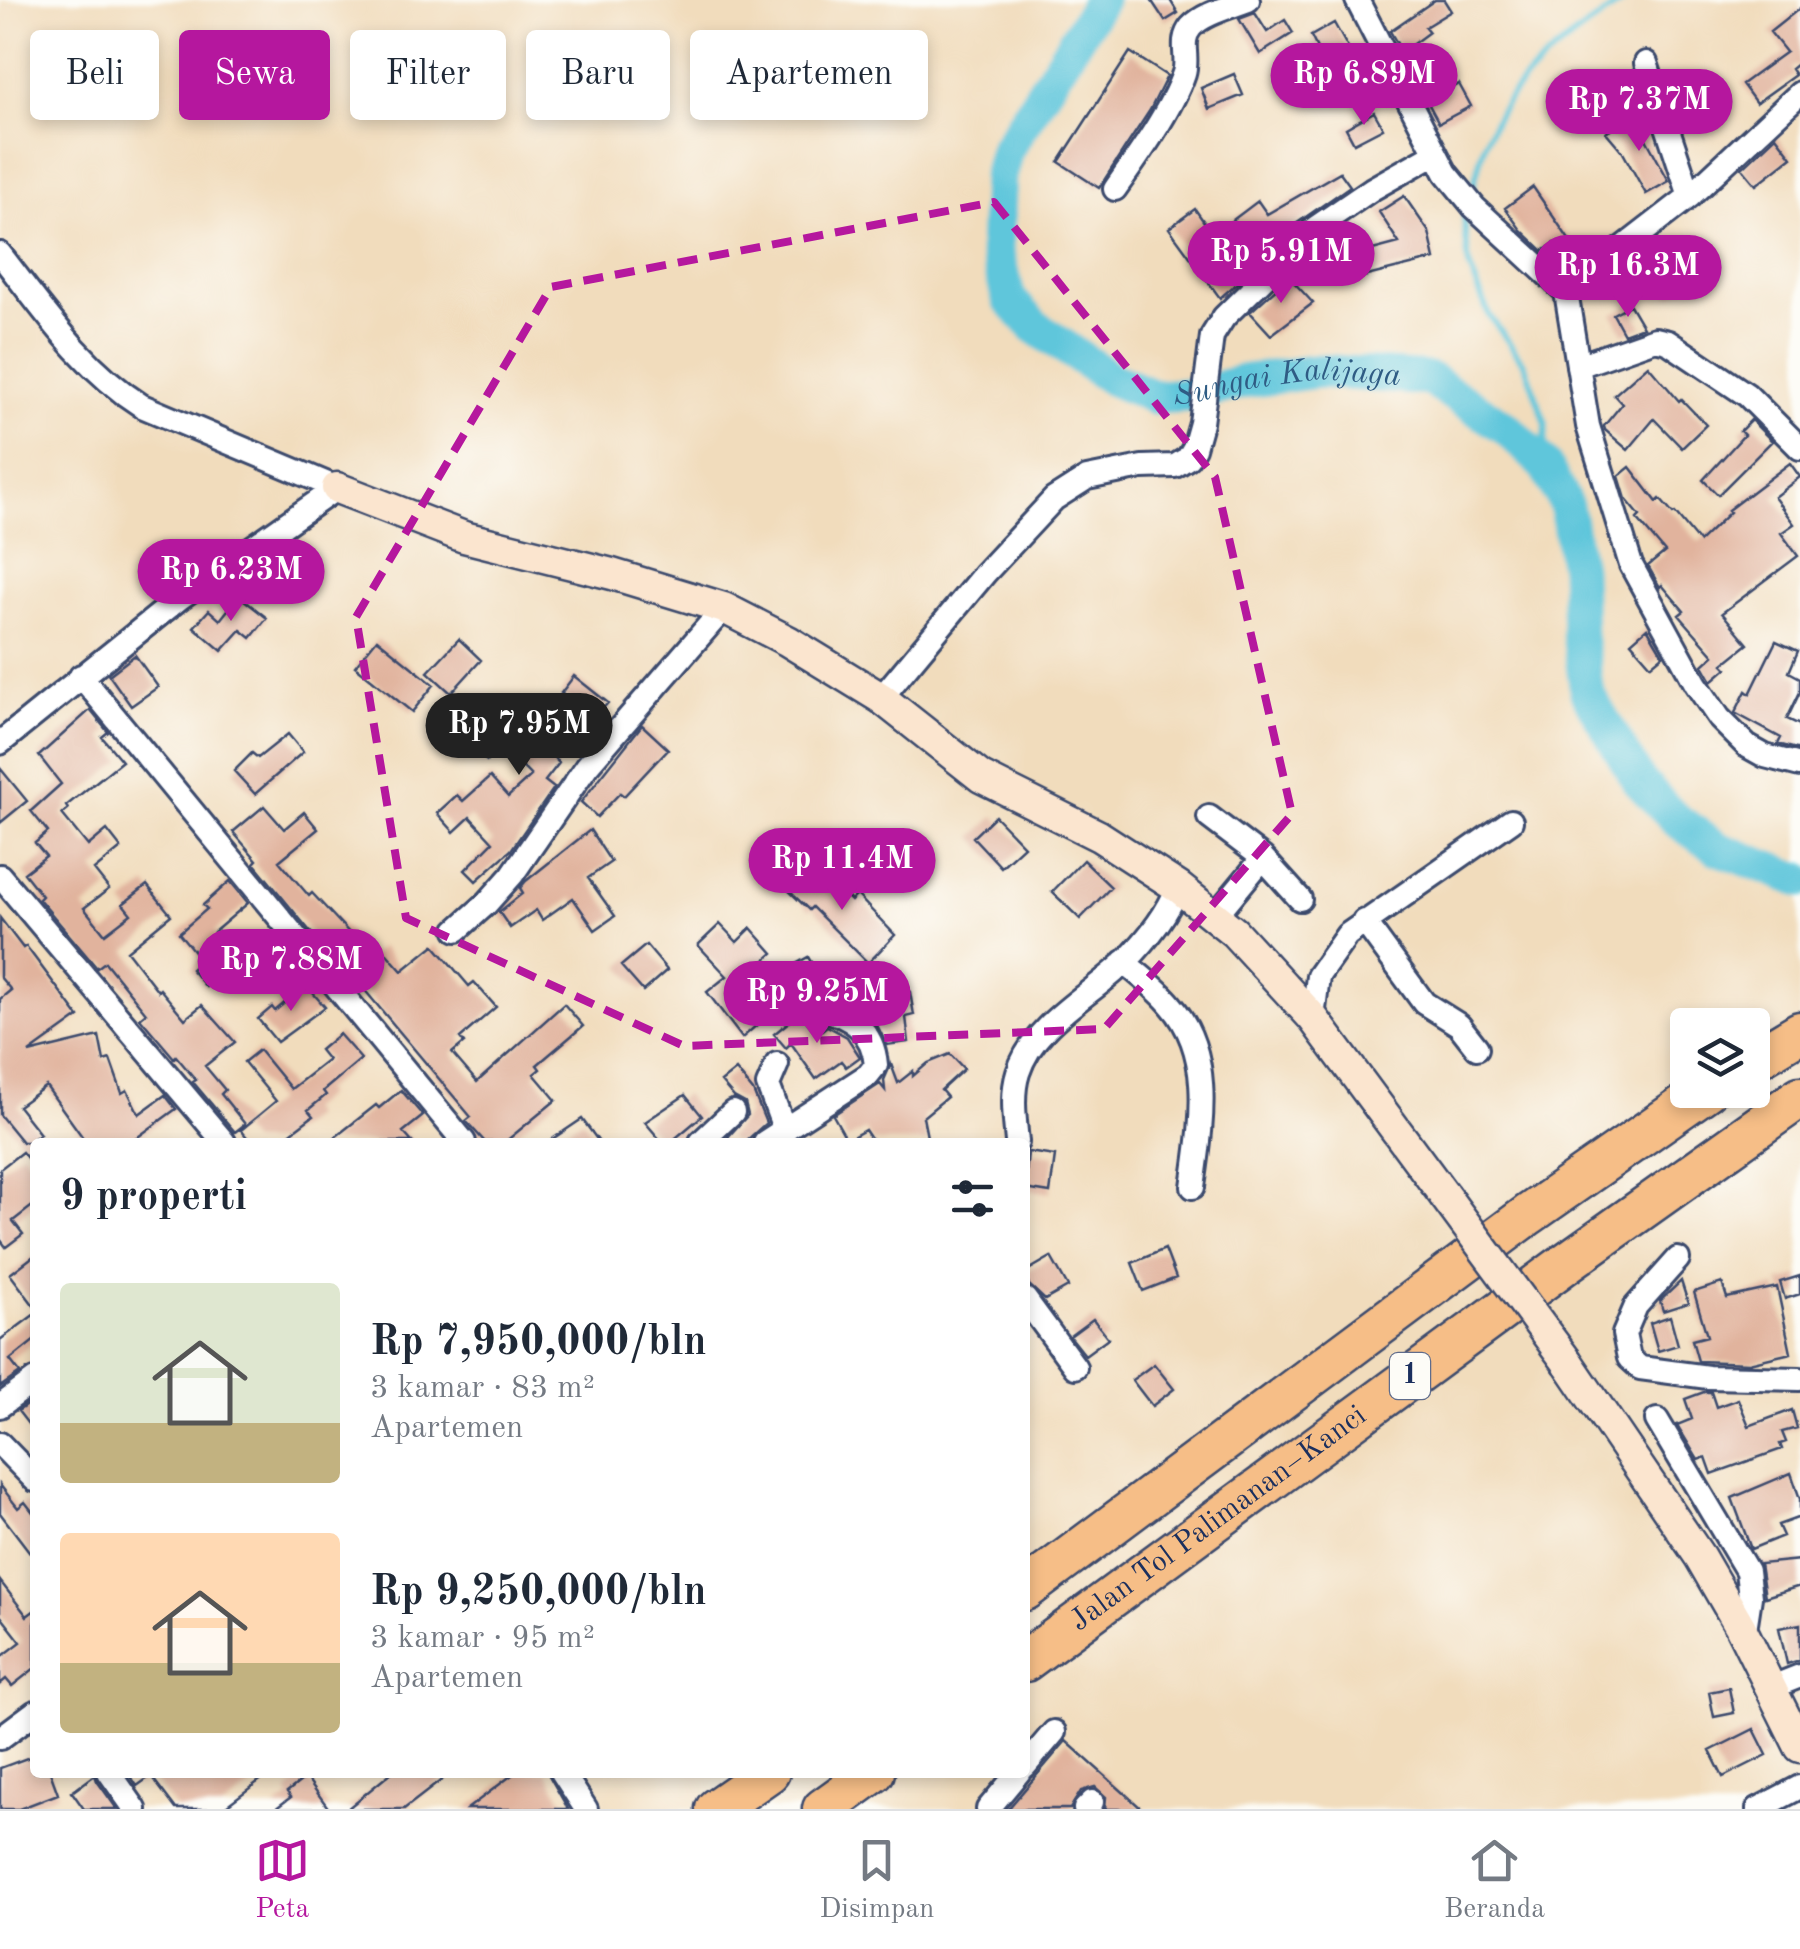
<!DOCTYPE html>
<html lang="id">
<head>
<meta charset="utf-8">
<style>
	body { margin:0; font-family:"Old Standard TT",serif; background:#f2f2f3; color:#1f2937; height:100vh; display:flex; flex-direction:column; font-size:38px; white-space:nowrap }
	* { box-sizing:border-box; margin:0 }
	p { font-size:32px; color:#747a83 }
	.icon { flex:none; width:55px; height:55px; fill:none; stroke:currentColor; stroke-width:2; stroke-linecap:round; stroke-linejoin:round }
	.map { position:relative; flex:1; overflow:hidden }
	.details { position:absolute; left:30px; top:1138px; width:1000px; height:640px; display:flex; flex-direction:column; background:#fff; border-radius:10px; box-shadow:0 5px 15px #0003 }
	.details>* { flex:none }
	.hud { position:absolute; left:30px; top:30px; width:1000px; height:90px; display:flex; gap:20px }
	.fabs { position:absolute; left:1670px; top:1008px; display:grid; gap:20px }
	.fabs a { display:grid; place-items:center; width:100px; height:100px; border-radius:10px; background:#fff; box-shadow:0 5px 15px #0003; font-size:50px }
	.price { position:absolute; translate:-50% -85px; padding:0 22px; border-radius:35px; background:#b5179e; color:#fff; font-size:32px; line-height:65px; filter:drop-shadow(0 2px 5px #0008) }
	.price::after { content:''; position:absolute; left:50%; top:60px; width:30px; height:22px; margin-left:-15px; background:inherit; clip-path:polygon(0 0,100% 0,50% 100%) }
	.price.selected { background:#222; color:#fff }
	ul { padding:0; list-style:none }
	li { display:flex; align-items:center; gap:30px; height:250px; padding:0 30px }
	li span { display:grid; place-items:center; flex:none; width:280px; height:200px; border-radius:10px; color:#555 }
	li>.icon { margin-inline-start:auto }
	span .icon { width:120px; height:120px; fill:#fffc; stroke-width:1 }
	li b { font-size:42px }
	h2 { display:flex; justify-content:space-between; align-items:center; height:120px; padding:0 30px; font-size:42px }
	.chip { padding:0 35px; border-radius:10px; background:#fff; box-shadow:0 5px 15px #0003; font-size:35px; line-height:90px }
	.chip.selected { background:#b5179e; color:#fff }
	.tabs { display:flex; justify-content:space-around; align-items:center; height:140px; border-top:2px solid #e0e1e3; background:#fff; font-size:28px; color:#747a83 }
	.tabs a { display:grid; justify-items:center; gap:5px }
	.tabs .selected { color:#b5179e }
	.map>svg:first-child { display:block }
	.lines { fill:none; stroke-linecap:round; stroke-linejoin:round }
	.stream { stroke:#5ec6db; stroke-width:6 }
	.river { stroke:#5ec6db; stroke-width:35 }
	.building { fill:#e1b39d }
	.street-casing { stroke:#3b496c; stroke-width:28 }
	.secondary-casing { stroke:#3b496c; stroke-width:35 }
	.highway-casing { stroke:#3b496c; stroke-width:45 }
	.street { stroke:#fff; stroke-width:22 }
	.secondary { stroke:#fbe5cf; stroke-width:30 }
	.highway { stroke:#f6be87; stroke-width:40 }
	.secondary-bridge-casing { stroke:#3b496c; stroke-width:35; stroke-linecap:butt }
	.secondary-bridge { stroke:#fbe5cf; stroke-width:30 }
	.marked { fill:none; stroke:#b5179e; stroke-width:8; stroke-dasharray:20 12; stroke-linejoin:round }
	.labels { text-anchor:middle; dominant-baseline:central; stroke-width:8; stroke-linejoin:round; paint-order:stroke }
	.shield { fill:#fdfcf7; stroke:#5f6c8c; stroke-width:2.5 }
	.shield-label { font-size:28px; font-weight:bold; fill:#1b2f5e }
	.street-label { font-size:30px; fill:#1b2f5e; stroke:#fdfcf7 }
	.water-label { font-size:32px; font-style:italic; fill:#2f5c84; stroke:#fdfcf7 }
</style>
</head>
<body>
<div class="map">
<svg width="1800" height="1809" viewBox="0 0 1800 1809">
	<rect width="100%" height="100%" fill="#fdfcf7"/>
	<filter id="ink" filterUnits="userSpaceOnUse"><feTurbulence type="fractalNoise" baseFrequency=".01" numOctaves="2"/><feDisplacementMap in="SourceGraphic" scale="20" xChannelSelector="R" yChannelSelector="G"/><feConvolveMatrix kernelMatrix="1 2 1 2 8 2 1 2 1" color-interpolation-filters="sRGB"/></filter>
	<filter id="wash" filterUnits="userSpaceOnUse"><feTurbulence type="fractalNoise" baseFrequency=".0048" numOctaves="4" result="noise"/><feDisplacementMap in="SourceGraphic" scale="40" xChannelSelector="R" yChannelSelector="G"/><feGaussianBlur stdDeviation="2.25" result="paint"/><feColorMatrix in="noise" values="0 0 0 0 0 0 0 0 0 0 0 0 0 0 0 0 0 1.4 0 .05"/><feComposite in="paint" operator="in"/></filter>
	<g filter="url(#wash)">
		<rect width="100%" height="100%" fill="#f1dcbc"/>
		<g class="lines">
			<path class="stream" d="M1472 191C1477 174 1480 155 1487 138 1511 75 1573 37 1625 0
				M1467 208 1464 218 1469 266 1489 315 1525 365 1546 424 1544 464"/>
			<path class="river" id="s1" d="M1100 0 1006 150 999 177 996 251 1009 299 1034 326 1110 378 1154 397 1192 395 1246 381 1319 371 1429 379 1505 427 1544 464 1566 506 1577 568 1579 634 1587 693 1639 781 1675 819 1717 848 1800 880"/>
		</g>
		<g id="blocks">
			<path class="building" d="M1151 0H1170L1178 13 1165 21Z
				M1435 0H1444L1451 11 1425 27 1429 32 1402 52 1390 31Z
				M1800 8V69L1796 65 1791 69 1795 75 1756 103 1742 84 1786 52 1770 32Z
				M1255 13 1267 32 1285 20 1293 33 1260 54 1239 19Z
				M1334 23 1348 48 1343 51 1356 70 1334 84 1311 36Z
				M1130 52 1167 76 1150 110 1099 188 1059 162Z
				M1234 74 1243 95 1209 109 1201 88Z
				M1459 84 1471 106 1439 123 1427 101Z
				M1374 112 1383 128 1354 143 1346 128Z
				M1633 115 1669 181 1646 194 1622 151 1606 132Z
				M1776 136 1792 157 1756 185 1742 168Z
				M1340 172 1350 186 1236 266 1244 277 1220 298 1169 228 1195 209 1213 235 1258 201 1267 214Z
				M1533 187 1583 260 1570 270 1555 243 1543 251 1521 230 1505 208Z
				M1404 196 1429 232 1435 259 1355 279 1350 256 1399 243 1379 212Z
				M1685 253 1699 281 1670 296 1655 268Z
				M1289 277 1313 303 1271 335 1250 312Z
				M1630 305 1643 327 1624 334 1613 314Z
				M1648 365 1679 401 1681 399 1706 425 1682 448 1654 419 1628 450 1605 430 1604 426 1622 404 1614 395Z
				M1751 420 1772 441 1718 495 1703 480 1744 435 1740 431Z
				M1790 463 1800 477 1774 497 1794 524 1781 533 1798 556 1722 613 1748 644 1723 664 1727 668 1712 681 1703 665 1714 655 1679 615 1684 611 1662 585 1660 587 1648 566 1665 552 1637 519 1640 516 1626 499 1619 476 1630 467 1657 502 1660 499 1673 514 1675 513 1699 542 1730 512 1728 510Z
				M239 596 267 618 251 638 241 630 222 651 194 627 209 610 220 620Z
				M1647 628 1663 655 1651 665 1631 642Z
				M377 639 434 685 412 712 355 666Z
				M459 639 481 660 451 693 428 672Z
				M1776 641 1798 651 1789 672 1800 678V692L1787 719 1800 725V750L1778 744 1781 738 1735 713 1746 691 1750 694Z
				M135 655 158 687 131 706 109 675Z
				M574 676 608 703 555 759 559 763 545 781 554 788 511 850 476 881 465 870 493 842 470 817 454 832 437 813 457 795 463 801 490 777 508 797 531 776 500 744 487 761 467 746 486 720 521 746 532 735 538 740 573 703 561 693Z
				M90 710 108 732 102 737 122 761 66 806 68 809 62 814 88 846 107 830 121 848 94 870 109 889 84 908 105 934 131 914 123 904 147 885 171 915 127 951 158 991 160 989 185 1019 202 1005 235 1042 205 1066 225 1090 221 1094 245 1124 235 1132 193 1082 196 1080 176 1056 174 1058 140 1018 146 1013 105 962 97 968 39 899 42 896 24 873 46 856 35 843 48 832 31 811 61 784 39 756Z
				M642 725 668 749 624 796 620 793 597 817 581 802Z
				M288 734 303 752 255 794 234 771 252 753 258 758Z
				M0 768 27 801 0 823Z
				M264 806 284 829 304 812 318 829 279 861 309 896 312 893 371 956 381 947 402 971 434 945 469 986 474 982 496 1007 460 1038 464 1043 452 1053 477 1082 564 1004 583 1026 537 1065 540 1069 534 1074 556 1100 505 1142H485L466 1121 471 1117 363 988 361 990 349 975 355 969 330 941 323 947 254 863 257 860 233 832Z
				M995 816 1024 846 1001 867 973 837Z
				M590 830 611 862 588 878 615 916 595 930 573 898 542 920 536 910 510 928 499 912 523 893 520 888 526 881Z
				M1083 860 1111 887 1080 919 1052 892Z
				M813 863 851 901 857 895 895 935 868 963 812 907 809 910 787 889Z
				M230 881 248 903 214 932 237 961 206 987 191 969 201 960 179 933 207 909 203 905Z
				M0 918 23 948 26 946 79 1017 29 1053 99 1036 104 1061 110 1059 122 1093 127 1090 139 1114 165 1095 176 1109 131 1142H86L46 1086 18 1106 40 1134 29 1142H22L0 1115V999L11 990 0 977Z
				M720 924 737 942 751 928 773 953 739 983 765 1018 742 1038 707 992 727 976 698 945Z
				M646 945 667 970 643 991 621 966Z
				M808 957 821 979 857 975 824 994H815L806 1002 787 969Z
				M306 985 325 1007 277 1042 258 1019 272 1007 275 1011Z
				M910 992 914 1015 906 1017 909 1042 887 1045 876 1023 872 997Z
				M800 1013 817 1034 827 1026 847 1037 860 1057 846 1067 841 1061 816 1079 791 1043 786 1048 774 1034Z
				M339 1034 361 1059 323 1091 326 1095 308 1110 313 1116 279 1142H251L241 1130 276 1101 244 1062 259 1050 291 1089 328 1060 320 1050Z
				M950 1054 964 1069 941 1090 947 1097 923 1117 928 1142H873L865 1130 847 1140 833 1115 880 1084 885 1090 884 1080 891 1064 898 1083 913 1071V1076L928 1063Z
				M736 1070 753 1091 766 1123 745 1142H732L728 1137 748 1115 745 1103 734 1097 721 1082Z
				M401 1090 423 1116 403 1132 412 1142H329L376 1105 379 1108Z
				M685 1095 702 1116 671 1142H662L645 1122Z
				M582 1119 599 1142H548Z
				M22 1152 35 1168V1204L13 1221 23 1234 6 1247 0 1239V1169Z
				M1028 1152 1055 1156 1050 1193 1025 1189Z
				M1165 1249 1176 1278 1143 1291 1132 1263Z
				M35 1255V1307L10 1274Z
				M1051 1257 1068 1287 1045 1300 1029 1285 1025 1272Z
				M1800 1276V1294L1785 1299 1780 1282Z
				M1681 1281 1688 1303 1663 1311 1660 1301Z
				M1722 1283 1727 1298 1777 1287 1791 1353 1749 1363 1698 1361 1692 1340 1707 1336 1694 1292Z
				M35 1314V1340L10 1360 20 1373 0 1387V1340Z
				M1670 1316 1678 1345 1658 1351 1650 1323Z
				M1093 1319 1108 1338 1085 1355 1070 1336Z
				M1154 1364 1174 1389 1152 1406 1132 1380Z
				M1704 1392H1711L1716 1407 1738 1399 1749 1426 1792 1410 1797 1428 1782 1432 1786 1442 1780 1444 1782 1449 1712 1474 1706 1457 1698 1460 1677 1425 1692 1419 1685 1399Z
				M35 1399V1433L18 1411Z
				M1791 1473 1800 1499V1517L1778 1525 1783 1536 1751 1549 1732 1498Z
				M0 1485 18 1508 25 1502 35 1515V1559L0 1513Z
				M1800 1560V1586L1765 1597 1760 1564Z
				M0 1581 27 1616 35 1610V1668L12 1686 6 1679 0 1684V1658L21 1642 0 1615Z
				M1800 1624V1660L1787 1664 1779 1628Z
				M1729 1688 1734 1713 1714 1717 1709 1692Z
				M1754 1729 1767 1755 1723 1777 1710 1751Z
				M1066 1741 1122 1791 1142 1809H1105L1106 1797 1095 1787 1081 1791 1070 1809H1008Z
				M35 1755V1772H50L58 1794 19 1809H0V1768Z
				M128 1772H271L222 1809H176L151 1776 137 1786Z
				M392 1772H452L404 1809H347Z
				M516 1772H547L568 1809H467Z
				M95 1775 97 1781 117 1809H84L72 1792Z
				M306 1777 329 1809H275L291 1797 287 1792Z"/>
		</g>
	</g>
	<g filter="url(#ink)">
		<use href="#blocks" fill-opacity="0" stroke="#3b496c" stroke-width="2.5"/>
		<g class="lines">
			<g class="street-casing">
				<path id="street" d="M1357 0 1446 173 1474 207 1566 292 1588 426 1631 565 1696 684 1719 718 1747 746 1765 756 1800 765
					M1646 63 1690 196
					M1115 189C1137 158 1172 109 1184 73 1189 57 1179 41 1191 27 1204 13 1231 7 1248 0
					M0 254C43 309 82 368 142 406L337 488
					M1566 292 1690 196 1800 93
					M1578 366 1655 339 1668 342 1747 395 1800 448
					M81 676 464 1142
					M881 698 985 573 1054 499 1087 478 1142 467 1175 466 1188 458 1194 448 1201 423 1212 336 1224 317 1315 228 1372 189 1434 154
					M0 743 180 598 337 488
					M1209 817 1263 858 1216 915
					M1263 858 1300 899
					M0 876 224 1142
					M1364 921 1424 1003 1459 1025 1477 1048
					M457 930 487 903 512 875 587 766 724 608
					M1124 962C1140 976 1158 989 1171 1005 1215 1055 1201 1127 1193 1187
					M1313 1018 1318 976 1347 935 1511 821
					M777 1064 768 1085 785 1131
					M701 1142 733 1112
					M765 1142 868 1075 876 1065C873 1029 850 1016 819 1008
					M1017 1142C1015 1120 1011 1095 1018 1073 1033 1024 1090 996 1125 962 1147 940 1167 916 1178 887
					M1678 1259 1636 1306 1624 1334 1629 1358 1640 1368 1708 1377 1800 1379
					M1025 1299 1075 1367
					M0 1406 35 1380
					M1657 1420 1747 1571 1750 1597 1744 1636
					M0 1444 35 1480
					M1770 1688 1800 1676
					M0 1738 35 1712
					M1025 1766 1054 1732
					M109 1772 135 1809
					M562 1772 586 1809
					M988 1809 1019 1772
					M1085 1809 1092 1802
					M1758 1809 1800 1787"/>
			</g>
			<g class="secondary-casing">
				<path id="secondary" d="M337 488 464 537 612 574 724 608 788 641 881 698 981 777 1099 836 1178 887 1234 932 1313 1018 1444 1195
					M1568 1363 1700 1557 1740 1626 1800 1747"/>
			</g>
			<g class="highway-casing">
				<g id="highway">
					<path d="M1752 1061 1800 1032"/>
					<path d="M1025 1590 1528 1215 1707 1090"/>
					<path id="s2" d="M1025 1661 1569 1261 1800 1097"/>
					<path d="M716 1809 769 1772"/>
					<path d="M823 1809 874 1772"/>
				</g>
			</g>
			<use href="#street" class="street"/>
			<use href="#secondary" class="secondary"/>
			<use href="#highway" class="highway"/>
			<g class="secondary-bridge-casing">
				<path id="secondary-bridge" d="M1444 1195 1568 1363"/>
			</g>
			<use href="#secondary-bridge" class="secondary-bridge"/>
		</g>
	</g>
	<path class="marked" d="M994 202 1215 477 1292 814 1104 1029 684 1046 406 918 356 617 551 287Z"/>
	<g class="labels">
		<rect class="shield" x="1390" y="1353" width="40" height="46" rx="8"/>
		<g class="shield-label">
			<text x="1410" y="1376">1</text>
		</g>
		<g class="street-label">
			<text stroke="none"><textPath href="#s2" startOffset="240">Jalan Tol Palimanan–Kanci</textPath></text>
		</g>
		<g class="water-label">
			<text stroke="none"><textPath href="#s1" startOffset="640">Sungai Kalijaga</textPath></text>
		</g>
	</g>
</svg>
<div class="fabs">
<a><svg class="icon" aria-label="layers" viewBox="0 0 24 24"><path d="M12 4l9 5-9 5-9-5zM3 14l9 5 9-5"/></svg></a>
</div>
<b class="price" style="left:1364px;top:128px">Rp 6.89M</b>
<b class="price" style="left:1639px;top:154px">Rp 7.37M</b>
<b class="price" style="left:1281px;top:306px">Rp 5.91M</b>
<b class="price" style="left:1628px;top:320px">Rp 16.3M</b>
<b class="price" style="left:231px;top:624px">Rp 6.23M</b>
<b class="price selected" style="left:519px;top:778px">Rp 7.95M</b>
<b class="price" style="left:842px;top:913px">Rp 11.4M</b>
<b class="price" style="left:291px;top:1014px">Rp 7.88M</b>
<b class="price" style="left:817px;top:1046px">Rp 9.25M</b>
<div class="hud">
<a class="chip">Beli</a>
<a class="chip selected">Sewa</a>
<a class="chip">Filter</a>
<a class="chip">Baru</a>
<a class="chip">Apartemen</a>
</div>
<section class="details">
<h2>9 properti<svg class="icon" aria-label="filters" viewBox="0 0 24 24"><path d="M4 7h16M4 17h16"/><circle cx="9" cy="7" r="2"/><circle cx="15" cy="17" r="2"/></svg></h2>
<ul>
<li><span style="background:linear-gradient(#dfe7d0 70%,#c2b280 0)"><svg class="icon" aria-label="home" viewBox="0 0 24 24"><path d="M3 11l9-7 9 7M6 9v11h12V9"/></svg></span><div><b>Rp 7,950,000/bln</b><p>3 kamar · 83 m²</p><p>Apartemen</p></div></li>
<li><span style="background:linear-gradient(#ffd9b3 65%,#c2b280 0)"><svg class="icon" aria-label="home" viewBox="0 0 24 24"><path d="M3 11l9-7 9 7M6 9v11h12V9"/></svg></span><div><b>Rp 9,250,000/bln</b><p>3 kamar · 95 m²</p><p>Apartemen</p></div></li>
</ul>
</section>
</div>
<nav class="tabs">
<a class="selected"><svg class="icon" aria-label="map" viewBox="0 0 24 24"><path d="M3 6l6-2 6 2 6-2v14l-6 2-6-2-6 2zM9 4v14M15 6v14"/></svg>Peta</a>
<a><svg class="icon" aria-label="saved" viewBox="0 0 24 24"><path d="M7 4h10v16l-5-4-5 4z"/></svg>Disimpan</a>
<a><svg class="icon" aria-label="home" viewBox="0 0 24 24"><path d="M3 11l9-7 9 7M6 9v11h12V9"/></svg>Beranda</a>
</nav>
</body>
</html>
